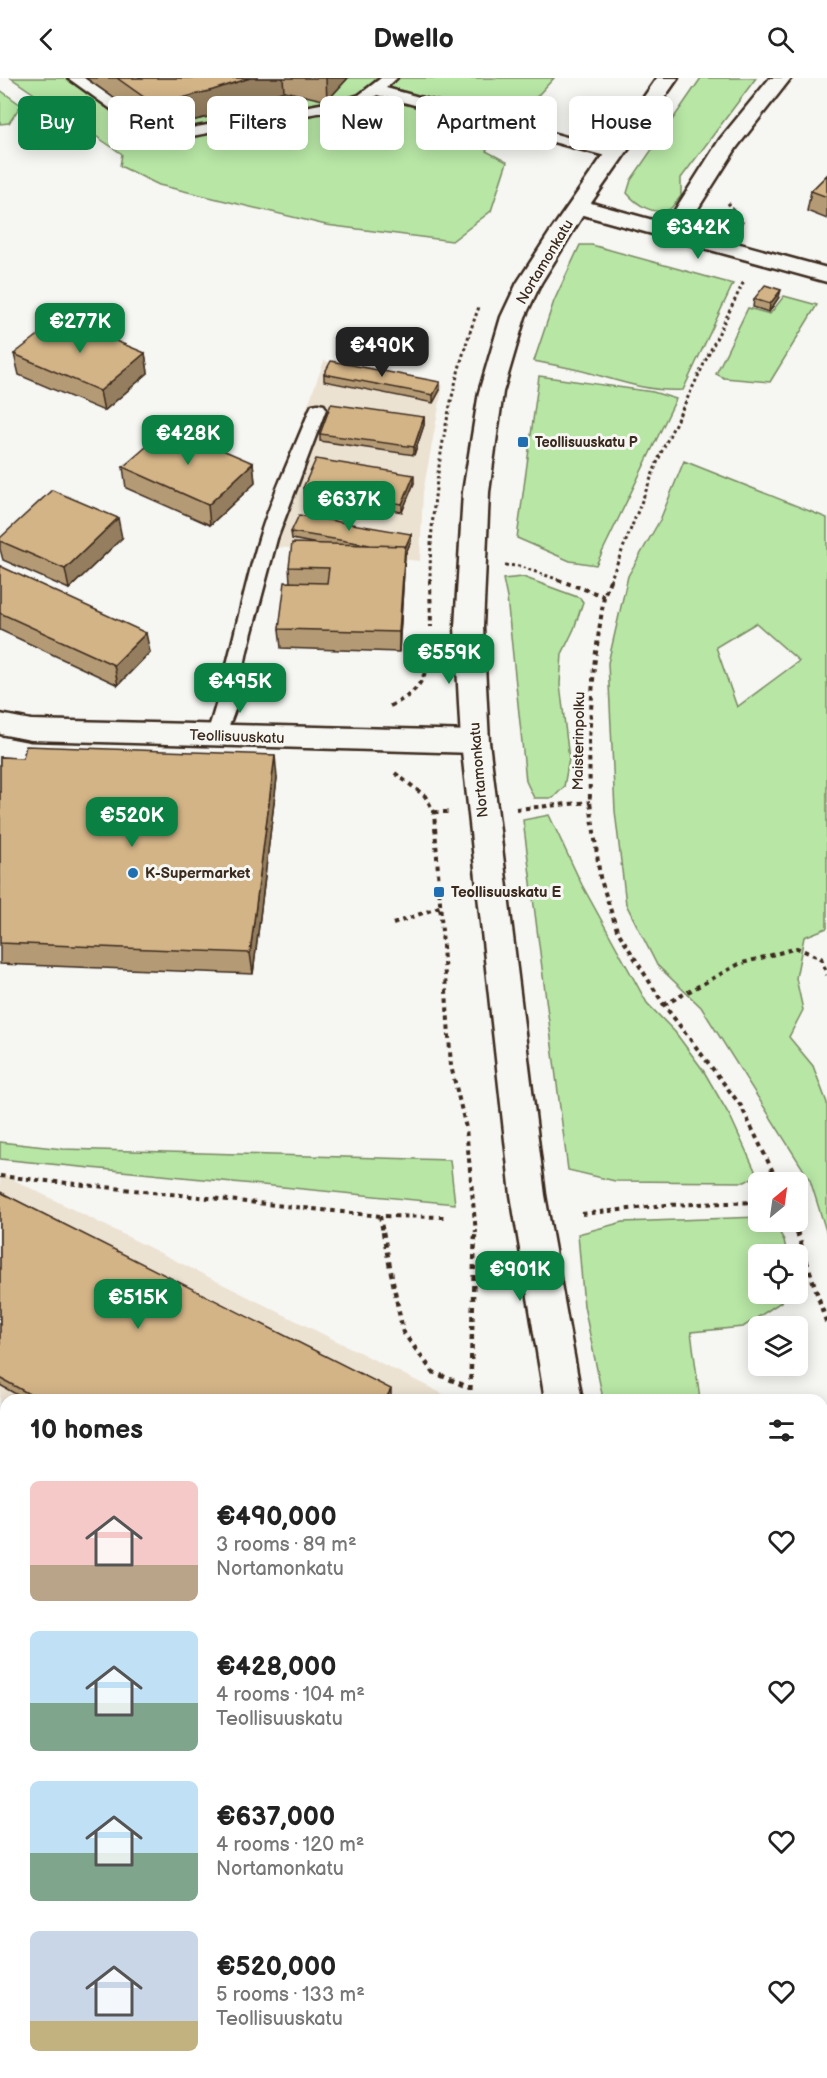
<!DOCTYPE html>
<html lang="en">
<head>
<meta charset="utf-8">
<style>
	body { margin:0; font-family:"Balsamiq Sans",sans-serif; background:#f6f6f6; color:#222; height:100vh; display:flex; flex-direction:column; font-size:22px; white-space:nowrap }
	* { box-sizing:border-box; margin:0 }
	p { font-size:20px; color:#767676 }
	.icon { flex:none; width:33px; height:33px; fill:none; stroke:currentColor; stroke-width:2; stroke-linecap:round; stroke-linejoin:round }
	.map { position:relative; flex:1; overflow:hidden }
	.panel { position:absolute; left:0px; top:1316px; width:828px; height:686px; display:flex; flex-direction:column; background:#fff; border-radius:18px 18px 0 0; box-shadow:0 3px 15px #0003 }
	.panel>* { flex:none }
	.top-card { position:absolute; left:18px; top:18px; width:792px; height:54px; display:flex; gap:12px }
	.needle { width:39px; rotate:29deg }
	.tools { position:absolute; left:748px; top:1094px; display:grid; gap:12px }
	.tools a { display:grid; place-items:center; width:60px; height:60px; border-radius:9px; background:#fff; box-shadow:0 3px 15px #0003; font-size:30px }
	.price { position:absolute; translate:-50% -51px; padding:0 14px; border-radius:12px; background:#0b8043; color:#fff; font-size:20px; line-height:39px; filter:drop-shadow(0 2px 3px #0008) }
	.price::after { content:''; position:absolute; left:50%; top:36px; width:18px; height:14px; margin-left:-9px; background:inherit; clip-path:polygon(0 0,100% 0,50% 100%) }
	.price.current { background:#222; color:#fff }
	ul { padding:0; list-style:none }
	li { display:flex; align-items:center; gap:18px; height:150px; padding:0 30px }
	li span { display:grid; place-items:center; flex:none; width:168px; height:120px; border-radius:9px; color:#555 }
	li>.icon { margin-inline-start:auto }
	span .icon { width:72px; height:72px; fill:#fffc; stroke-width:1 }
	li b { font-size:26px }
	h2 { display:flex; justify-content:space-between; align-items:center; height:72px; padding:0 30px; font-size:26px }
	.chip { padding:0 21px; border-radius:9px; background:#fff; box-shadow:0 3px 15px #0003; font-size:21px; line-height:54px }
	.chip.current { background:#0b8043; color:#fff }
	header { display:flex; justify-content:space-between; align-items:center; height:78px; padding:0 30px; background:#fff; font-size:27px; font-weight:700 }
	.map>svg:first-child { display:block }
	.built { fill:#ece2d2 }
	.green { fill:#b7e6a5; stroke:#798862; stroke-width:1.5; fill-rule:evenodd }
	.lines { fill:none; stroke-linecap:round; stroke-linejoin:round }
	.service-casing { stroke:#3b2a1e; stroke-width:5 }
	.minor-casing { stroke:#3b2a1e; stroke-width:5 }
	.secondary-casing { stroke:#3b2a1e; stroke-width:5 }
	.path-far2 { stroke:#3b2a1e; stroke-width:3; stroke-dasharray:3 3; stroke-linecap:butt }
	.path-far1 { stroke:#3b2a1e; stroke-width:4; stroke-dasharray:4.5 4.5; stroke-linecap:butt }
	.path { stroke:#3b2a1e; stroke-width:4.5; stroke-dasharray:5 5; stroke-linecap:butt }
	.service { fill:#f6f6f2; fill-rule:evenodd }
	.minor { fill:#f6f6f2; fill-rule:evenodd }
	.secondary { fill:#f6f6f2; fill-rule:evenodd }
	.wall { fill:#b59b74; stroke:#3b2a1e; stroke-width:1.5 }
	.shaded-wall { fill:#947e5e; stroke:#3b2a1e; stroke-width:1.5 }
	.building { fill:#d3b487; stroke:#3b2a1e; stroke-width:1.5 }
	.poi-dot { fill:#1f6fb2; stroke:#f6f6f2; stroke-width:2 }
	.labels { text-anchor:middle; dominant-baseline:central; stroke-width:6; stroke-linejoin:round; paint-order:stroke }
	.far-poi-label { font-size:14px; font-weight:bold; fill:#3b2a1e; stroke:#f6f6f2; text-anchor:start }
	.street-label { font-size:15px; fill:#3b2a1e; stroke:#f6f6f2 }
	.poi-label { font-size:15px; font-weight:bold; fill:#3b2a1e; stroke:#f6f6f2; text-anchor:start }
</style>
</head>
<body>
<header><svg class="icon" aria-label="back" viewBox="0 0 24 24"><path d="M15 5l-7 7 7 7"/></svg>Dwello<svg class="icon" aria-label="search" viewBox="0 0 24 24"><circle cx="10" cy="10" r="6"/><path d="M15 15l6 6"/></svg></header>
<div class="map">
<svg width="827" height="2000" viewBox="0 0 827 2000">
	<rect width="100%" height="100%" fill="#f6f6f2"/>
	<filter id="ink" filterUnits="userSpaceOnUse"><feTurbulence type="fractalNoise" baseFrequency=".0167" numOctaves="2"/><feDisplacementMap in="SourceGraphic" scale="12" xChannelSelector="R" yChannelSelector="G"/><feConvolveMatrix kernelMatrix="1 2 1 2 8 2 1 2 1" color-interpolation-filters="sRGB"/></filter>
	<g filter="url(#ink)">
		<path class="built" d="M324 283 443 307 423 414 420 483 257 467Z
			M0 1095 453 1321 6 1322V1416L0 1411Z"/>
		<path class="green" d="M11 0H554L486 73 507 84 491 133 452 163 326 147 159 107 120 88 122 76Z
			M701 0H756L681 100V118C678 122 674 127 671 130 656 140 636 126 627 115L631 102Z
			M0 12 21 27 9 45 0 46Z
			M580 167H592L733 206 683 312C649 314 622 304 590 295 572 290 553 287 534 283L554 223Z
			M784 218 817 227 770 304 724 300 716 296 748 230 770 236Z
			M539 298 653 314 676 321 596 487 570 483 517 460Z
			M684 383 827 440V850L804 859 796 900 803 932 789 959 813 988 827 1025V1156L810 1102 701 929 657 887 626 826 615 733 608 585 628 498 660 442ZM756 545 799 583 737 629 716 569Z
			M523 499 580 520 583 524 574 551 562 576 560 606 569 681 564 709 553 720H534L526 703 507 520 503 501Z
			M549 737 582 807 647 925 675 954 703 992 731 1040 757 1097 745 1104 615 1103 568 1092 523 742Z
			M0 1064 63 1071 450 1082 455 1126 0 1081Z
			M759 1139V1143H773L784 1162 787 1176H759V1215H784L781 1224 743 1249 691 1254 700 1321H603L584 1228 578 1156 623 1144Z
			M0 1411 6 1416V1995H455V2000H0Z
			M827 1669V1913L822 1930V1671Z
			M643 1995H803L801 2000H643Z"/>
		<g class="lines">
			<g class="service-casing">
				<path id="service" d="M68 0H84L157 51 170 54 347 21 359 17 381 0H397L386 10 618 73 620 76 613 80 377 17 369 23 350 29 170 62 147 57Z
					M318 326 324 327 326 331 277 461 247 573 236 629 223 664 216 666 209 664 206 659C228 595 239 528 258 464 271 419 293 375 310 331L312 327Z"/>
			</g>
			<g class="minor-casing">
				<path id="minor" d="M770 0H791L737 69 680 159 672 161 664 159 661 154 720 61Z
					M0 636 31 642 475 653 485 657 489 664 485 671 475 675 31 662 0 656Z"/>
			</g>
			<g class="secondary-casing">
				<path id="secondary" d="M657 0H678L591 125 827 190V204L583 137 541 205 525 239 503 314 489 414 483 549 489 664 545 1117 582 1322H545L511 1117 461 664 455 549 463 414 479 314 501 239 517 205 550 154Z
					M566 1995H612L611 2000H565Z"/>
			</g>
			<path class="path-far2" d="M728 125 743 145
				M505 487 519 488 562 503
				M430 503C430 418 448 309 479 229
				M610 503 661 375 744 203"/>
			<path class="path-far1" d="M430 502 431 549
				M558 502 604 518
				M610 502 604 518 594 588 589 661 590 724 600 799 617 852 664 927 741 1028 778 1104
				M390 628C426 611 427 594 432 557
				M395 695 425 718 434 734 451 988 466 1050 476 1155
				M516 731 590 724
				M434 734H449
				M393 846 442 828
				M664 927 739 886 797 870 821 880 827 897
				M0 1098 380 1138 447 1139
				M582 1136 666 1127 759 1124
				M380 1138 383 1155
				M794 1143 798 1155"/>
			<path class="path" d="M383 1154 403 1254 433 1294 470 1310
				M797 1154 827 1246
				M470 1322 475 1154
				M494 1995V2000"/>
			<use href="#service" class="service"/>
			<use href="#minor" class="minor"/>
			<use href="#secondary" class="secondary"/>
		</g>
		<path class="wall" d="M86 0H348L327 23 284 13 216 37 158 51Z
			M827 97V141L807 133 811 113Z
			M779 219 769 234 753 229 754 221Z
			M145 275 148 295 104 333 19 297 14 276Z
			M324 296 440 312 433 325 324 303Z
			M424 339V347L414 377 320 363V356Z
			M253 385 255 405 210 447 126 410 123 389Z
			M414 405 402 434 304 417 303 410Z
			M291 454 411 456V463L405 477 399 574 281 570 279 551 290 504 289 489 317 466 292 461Z
			M0 460H122L69 511 3 482 0 471Z
			M0 488 150 574 118 607 0 552Z
			M0 679 277 700 253 896 0 886Z
			M0 1114 391 1321 26 1322 0 1307Z"/>
		<path class="shaded-wall" d="M250 0H283L284 13 216 37 158 51 155 27Z
			M326 0H348L327 23Z
			M781 212 779 219 769 234 770 226Z
			M145 275 148 295 104 333 100 313Z
			M440 304V312L433 325V317Z
			M424 339V347L414 377V369Z
			M253 385 255 405 210 447 208 427Z
			M414 397V405L402 434V426Z
			M118 440 122 460 69 511 65 491Z
			M411 456V463L405 477 399 574V554L404 473Z
			M146 555 150 574 118 607 114 587Z
			M275 677 277 700 253 896 250 875Z
			M391 1311V1321L385 1322Z"/>
		<path class="building" d="M117 0H250L213 12 155 27Z
			M827 97V119L811 113Z
			M765 207 781 212 770 226 754 221Z
			M60 240 145 275 100 313 14 276Z
			M331 283 440 304 433 317 324 296Z
			M331 326 424 339 414 369 320 356Z
			M169 349 253 385 208 427 123 389Z
			M316 381 414 397 402 426 303 410Z
			M52 412 118 440 65 491 0 463V460Z
			M299 437 411 456 405 470V468L370 467 291 454Z
			M292 465 405 468 399 554 279 551 285 504 327 505 329 490 289 489Z
			M0 488 146 555 114 587 0 535Z
			M26 668 275 677 250 875 0 865V679L23 680Z
			M0 1114 391 1311 385 1322H40L0 1300Z"/>
	</g>
	<g class="poi-dot">
		<rect x="517" y="358" width="12" height="12" rx="3"/>
		<circle cx="133" cy="795" r="6"/>
		<rect x="433" y="808" width="12" height="12" rx="3"/>
	</g>
	<g class="labels">
		<g class="far-poi-label">
			<text x="535" y="364">Teollisuuskatu P</text>
		</g>
		<g class="street-label">
			<text transform="translate(545 184) rotate(-59)">Nortamonkatu</text>
			<text transform="translate(237 659) rotate(2)">Teollisuuskatu</text>
			<text transform="translate(579 663) rotate(-89)">Maisterinpolku</text>
			<text transform="translate(479 692) rotate(-95)">Nortamonkatu</text>
		</g>
		<g class="poi-label">
			<text x="145" y="795">K-Supermarket</text>
			<text x="451" y="814">Teollisuuskatu E</text>
		</g>
	</g>
</svg>
<div class="tools">
<a><svg class="needle" viewBox="-14 -14 28 28"><path d="M0-13l5 13h-10z" fill="#e53935"/><path d="M0 13l5-13h-10z" fill="#767676"/></svg></a>
<a><svg class="icon" aria-label="locate" viewBox="0 0 24 24"><circle cx="12" cy="12" r="6"/><path d="M12 2v4M12 18v4M2 12h4M18 12h4"/></svg></a>
<a><svg class="icon" aria-label="layers" viewBox="0 0 24 24"><path d="M12 4l9 5-9 5-9-5zM3 14l9 5 9-5"/></svg></a>
</div>
<b class="price" style="left:698px;top:182px">€342K</b>
<b class="price" style="left:80px;top:276px">€277K</b>
<b class="price current" style="left:382px;top:300px">€490K</b>
<b class="price" style="left:188px;top:388px">€428K</b>
<b class="price" style="left:349px;top:454px">€637K</b>
<b class="price" style="left:449px;top:607px">€559K</b>
<b class="price" style="left:240px;top:636px">€495K</b>
<b class="price" style="left:132px;top:770px">€520K</b>
<b class="price" style="left:520px;top:1224px">€901K</b>
<b class="price" style="left:138px;top:1252px">€515K</b>
<div class="top-card">
<a class="chip current">Buy</a>
<a class="chip">Rent</a>
<a class="chip">Filters</a>
<a class="chip">New</a>
<a class="chip">Apartment</a>
<a class="chip">House</a>
</div>
<section class="panel">
<h2>10 homes<svg class="icon" aria-label="filters" viewBox="0 0 24 24"><path d="M4 7h16M4 17h16"/><circle cx="9" cy="7" r="2"/><circle cx="15" cy="17" r="2"/></svg></h2>
<ul>
<li><span style="background:linear-gradient(#f6c9c9 70%,#b9a48a 0)"><svg class="icon" aria-label="home" viewBox="0 0 24 24"><path d="M3 11l9-7 9 7M6 9v11h12V9"/></svg></span><div><b>€490,000</b><p>3 rooms · 89 m²</p><p>Nortamonkatu</p></div><svg class="icon" aria-label="heart" viewBox="0 0 24 24"><path d="M12 20l-8-8c-3-5 5-10 8-4 3-6 11-1 8 4z"/></svg></li>
<li><span style="background:linear-gradient(#bfe0f5 60%,#7fa58c 0)"><svg class="icon" aria-label="home" viewBox="0 0 24 24"><path d="M3 11l9-7 9 7M6 9v11h12V9"/></svg></span><div><b>€428,000</b><p>4 rooms · 104 m²</p><p>Teollisuuskatu</p></div><svg class="icon" aria-label="heart" viewBox="0 0 24 24"><path d="M12 20l-8-8c-3-5 5-10 8-4 3-6 11-1 8 4z"/></svg></li>
<li><span style="background:linear-gradient(#bfe0f5 60%,#7fa58c 0)"><svg class="icon" aria-label="home" viewBox="0 0 24 24"><path d="M3 11l9-7 9 7M6 9v11h12V9"/></svg></span><div><b>€637,000</b><p>4 rooms · 120 m²</p><p>Nortamonkatu</p></div><svg class="icon" aria-label="heart" viewBox="0 0 24 24"><path d="M12 20l-8-8c-3-5 5-10 8-4 3-6 11-1 8 4z"/></svg></li>
<li><span style="background:linear-gradient(#c9d6e8 75%,#c2b280 0)"><svg class="icon" aria-label="home" viewBox="0 0 24 24"><path d="M3 11l9-7 9 7M6 9v11h12V9"/></svg></span><div><b>€520,000</b><p>5 rooms · 133 m²</p><p>Teollisuuskatu</p></div><svg class="icon" aria-label="heart" viewBox="0 0 24 24"><path d="M12 20l-8-8c-3-5 5-10 8-4 3-6 11-1 8 4z"/></svg></li>
</ul>
</section>
</div>
</body>
</html>
